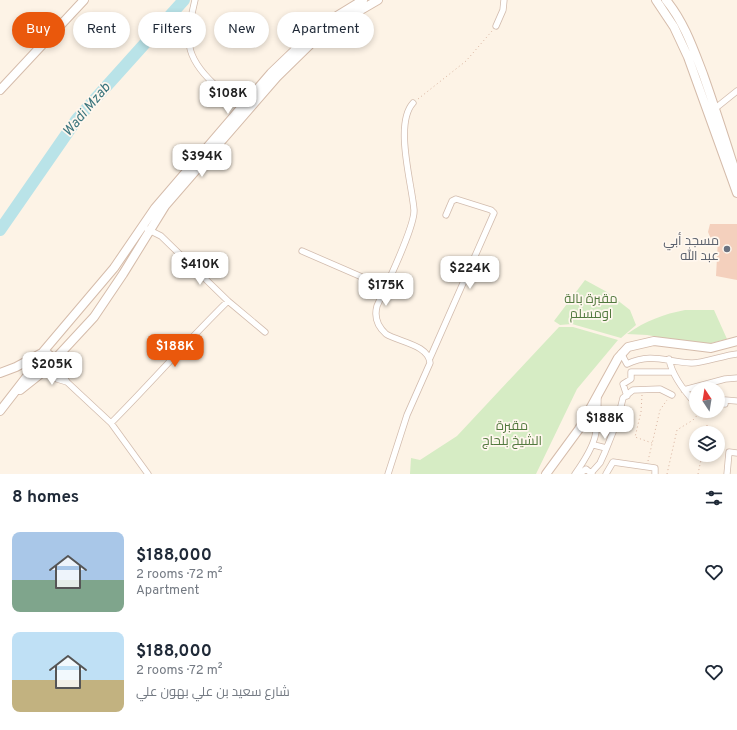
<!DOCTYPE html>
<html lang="en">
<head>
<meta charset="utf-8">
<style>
	body { margin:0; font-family:Overpass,Cairo,sans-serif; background:#f2f2f3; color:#1f2937; height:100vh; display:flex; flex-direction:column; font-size:15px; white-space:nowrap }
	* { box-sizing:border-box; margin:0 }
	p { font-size:13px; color:#747a83 }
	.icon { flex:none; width:22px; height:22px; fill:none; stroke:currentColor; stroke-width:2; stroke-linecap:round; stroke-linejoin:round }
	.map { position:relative; height:474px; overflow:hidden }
	.side { display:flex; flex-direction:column; background:#fff; flex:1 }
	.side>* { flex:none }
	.hud { position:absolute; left:12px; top:12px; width:400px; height:36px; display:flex; gap:8px }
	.needle { width:26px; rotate:348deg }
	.fabs { position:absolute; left:689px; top:382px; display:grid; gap:8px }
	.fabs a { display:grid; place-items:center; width:36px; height:36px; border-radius:50%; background:#fff; box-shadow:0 2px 6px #0003; font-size:20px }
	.price { position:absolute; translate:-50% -34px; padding:0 9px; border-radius:8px; background:#fff; color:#222; font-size:13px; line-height:26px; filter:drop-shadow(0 1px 2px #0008) }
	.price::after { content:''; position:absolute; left:50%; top:24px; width:12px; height:9px; margin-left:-6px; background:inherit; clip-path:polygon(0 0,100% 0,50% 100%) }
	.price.current { background:#ea580c; color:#fff }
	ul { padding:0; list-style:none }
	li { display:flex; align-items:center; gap:12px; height:100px; padding:0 12px }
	li span { display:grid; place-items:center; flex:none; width:112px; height:80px; border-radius:8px; color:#555 }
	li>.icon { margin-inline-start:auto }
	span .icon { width:48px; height:48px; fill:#fffc; stroke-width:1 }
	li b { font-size:17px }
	h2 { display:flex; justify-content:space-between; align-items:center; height:48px; padding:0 12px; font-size:17px }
	.chip { padding:0 14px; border-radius:18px; background:#fff; box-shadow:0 2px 6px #0003; font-size:14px; line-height:36px }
	.chip.current { background:#ea580c; color:#fff }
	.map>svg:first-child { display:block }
	.green { fill:#d6ecc4 }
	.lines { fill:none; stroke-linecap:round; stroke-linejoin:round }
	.river { stroke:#b9e3e8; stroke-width:12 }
	.building { fill:#f4d0bd }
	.street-casing { stroke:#d2bcae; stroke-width:7 }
	.secondary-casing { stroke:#d5bcab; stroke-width:10 }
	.path { stroke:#d9b39f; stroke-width:1; stroke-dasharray:1 3; stroke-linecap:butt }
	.street { stroke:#fff; stroke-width:5.5 }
	.secondary { stroke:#fff; stroke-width:8 }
	.worship-dot { fill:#6b7280; stroke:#fff7ee; stroke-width:1.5 }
	.labels { text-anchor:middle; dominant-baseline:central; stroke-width:3.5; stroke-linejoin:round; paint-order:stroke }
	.worship-label { font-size:13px; fill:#5b616d; stroke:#fff7ee; text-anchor:end }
	.park-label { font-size:13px; fill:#52793e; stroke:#fff7ee }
	.water-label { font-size:14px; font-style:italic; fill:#3c767e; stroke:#fff7ee }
</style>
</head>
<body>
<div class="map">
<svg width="737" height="474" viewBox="0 0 737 474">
	<rect width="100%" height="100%" fill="#fdf3e6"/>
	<path class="green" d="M585 280 607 292 630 310 636 325 621 338 572 324 560 325 554 321Z
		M685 310H714L727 339 704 345 647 335 627 334C645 321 664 314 685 310Z
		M559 327H573L618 340 577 389 536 474H410L411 458 420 460 457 436Z"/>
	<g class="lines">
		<path class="river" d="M0 230 77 119 184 0"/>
	</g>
	<path class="building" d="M710 224H737V280L716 276 718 239H711L708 232Z"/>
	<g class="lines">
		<g class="street-casing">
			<path id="street" d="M195 0C186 39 183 55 214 84 220 89 226 96 233 101 237 104 242 103 247 106
				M496 26 503 10 504 0
				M712 111 737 91
				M147 229 161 236 228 301 265 332
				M302 251 385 287
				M621 353 627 364C651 352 667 362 691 363 700 364 725 355 737 354
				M430 358 494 213 491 210 456 199 452 201 446 215
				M54 359 67 382 111 423 148 474
				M669 359C672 376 684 391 696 404
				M44 371 57 379 67 382
				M684 390 725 379 737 378
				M627 396 623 384 631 379V372H672
				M718 403 725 404V400L737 401
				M111 423C151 383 187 341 228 301
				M594 445 606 448
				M577 471 581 473 586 469 592 474
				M591 473 600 463 605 452 617 422 623 398 633 390 660 389 672 395
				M388 474 407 415 430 363C429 345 399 342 386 334 377 326 374 317 377 306 385 288 415 227 414 210 412 184 394 124 413 103
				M575 474C597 443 598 434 598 396
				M606 474 613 462 655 468V474
				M727 474 729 452 737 453"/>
		</g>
		<g class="secondary-casing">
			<path id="secondary" d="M656 0 674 27 688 57 737 193
				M666 0C684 22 693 48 703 74 715 108 726 142 737 177
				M0 90 84 0
				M0 373 16 367 42 353H47L54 359
				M20 390 44 371 94 317 123 274 165 206 277 77 323 32 378 0
				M0 411 31 371 42 353 114 268 155 208 271 73 319 27 363 0
				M546 474 579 429 618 358 628 347 654 341 711 348 737 341"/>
		</g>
		<path class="path" d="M418 99 466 61 492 31
			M642 395 641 412 635 437 652 443
			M707 425V433
			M720 439 718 451H723
			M648 461 660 410 667 400
			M667 474 677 430 693 420 701 411
			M698 474 702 455"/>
		<use href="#street" class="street"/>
		<use href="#secondary" class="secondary"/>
	</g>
	<circle class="worship-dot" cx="727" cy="249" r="4"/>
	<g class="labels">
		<g class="worship-label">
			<text x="719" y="242">مسجد أبي<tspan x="719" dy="15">عبد الله</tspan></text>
		</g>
		<g class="park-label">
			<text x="591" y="300">مقبرة بالة<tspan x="591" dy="15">اومسلم</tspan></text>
			<text x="512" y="427">مقبرة<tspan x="512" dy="15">الشيخ بلحاج</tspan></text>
		</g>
		<g class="water-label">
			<text transform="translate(87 110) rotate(-50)">Wadi Mzab</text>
		</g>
	</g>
</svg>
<div class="fabs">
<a><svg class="needle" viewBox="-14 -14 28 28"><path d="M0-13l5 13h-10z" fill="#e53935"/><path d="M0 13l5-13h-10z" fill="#747a83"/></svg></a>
<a><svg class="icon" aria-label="layers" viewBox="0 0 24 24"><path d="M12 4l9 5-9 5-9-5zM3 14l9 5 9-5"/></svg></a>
</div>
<b class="price" style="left:228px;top:115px">$108K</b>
<b class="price" style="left:202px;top:178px">$394K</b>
<b class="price" style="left:200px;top:286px">$410K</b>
<b class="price" style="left:470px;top:290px">$224K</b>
<b class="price" style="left:386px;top:307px">$175K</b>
<b class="price current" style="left:175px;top:368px">$188K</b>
<b class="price" style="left:52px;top:386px">$205K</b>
<b class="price" style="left:605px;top:440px">$188K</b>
<div class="hud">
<a class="chip current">Buy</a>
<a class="chip">Rent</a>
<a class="chip">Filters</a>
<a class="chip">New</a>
<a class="chip">Apartment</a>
</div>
</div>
<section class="side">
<h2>8 homes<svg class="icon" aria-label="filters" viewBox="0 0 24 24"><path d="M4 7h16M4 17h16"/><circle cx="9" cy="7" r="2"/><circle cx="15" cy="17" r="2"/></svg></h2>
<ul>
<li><span style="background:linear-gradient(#a9c7e8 60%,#7fa58c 0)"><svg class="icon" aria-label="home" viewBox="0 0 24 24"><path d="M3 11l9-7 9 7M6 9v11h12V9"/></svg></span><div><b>$188,000</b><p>2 rooms · 72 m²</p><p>Apartment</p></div><svg class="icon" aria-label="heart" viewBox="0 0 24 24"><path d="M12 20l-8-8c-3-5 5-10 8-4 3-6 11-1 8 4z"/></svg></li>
<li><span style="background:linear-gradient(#bfe0f5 60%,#c2b280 0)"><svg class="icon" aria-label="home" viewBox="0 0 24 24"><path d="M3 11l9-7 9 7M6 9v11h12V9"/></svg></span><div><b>$188,000</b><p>2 rooms · 72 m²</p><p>شارع سعيد بن علي بهون علي</p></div><svg class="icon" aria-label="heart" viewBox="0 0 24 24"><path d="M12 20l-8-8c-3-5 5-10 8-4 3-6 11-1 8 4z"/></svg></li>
</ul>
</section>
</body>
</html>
